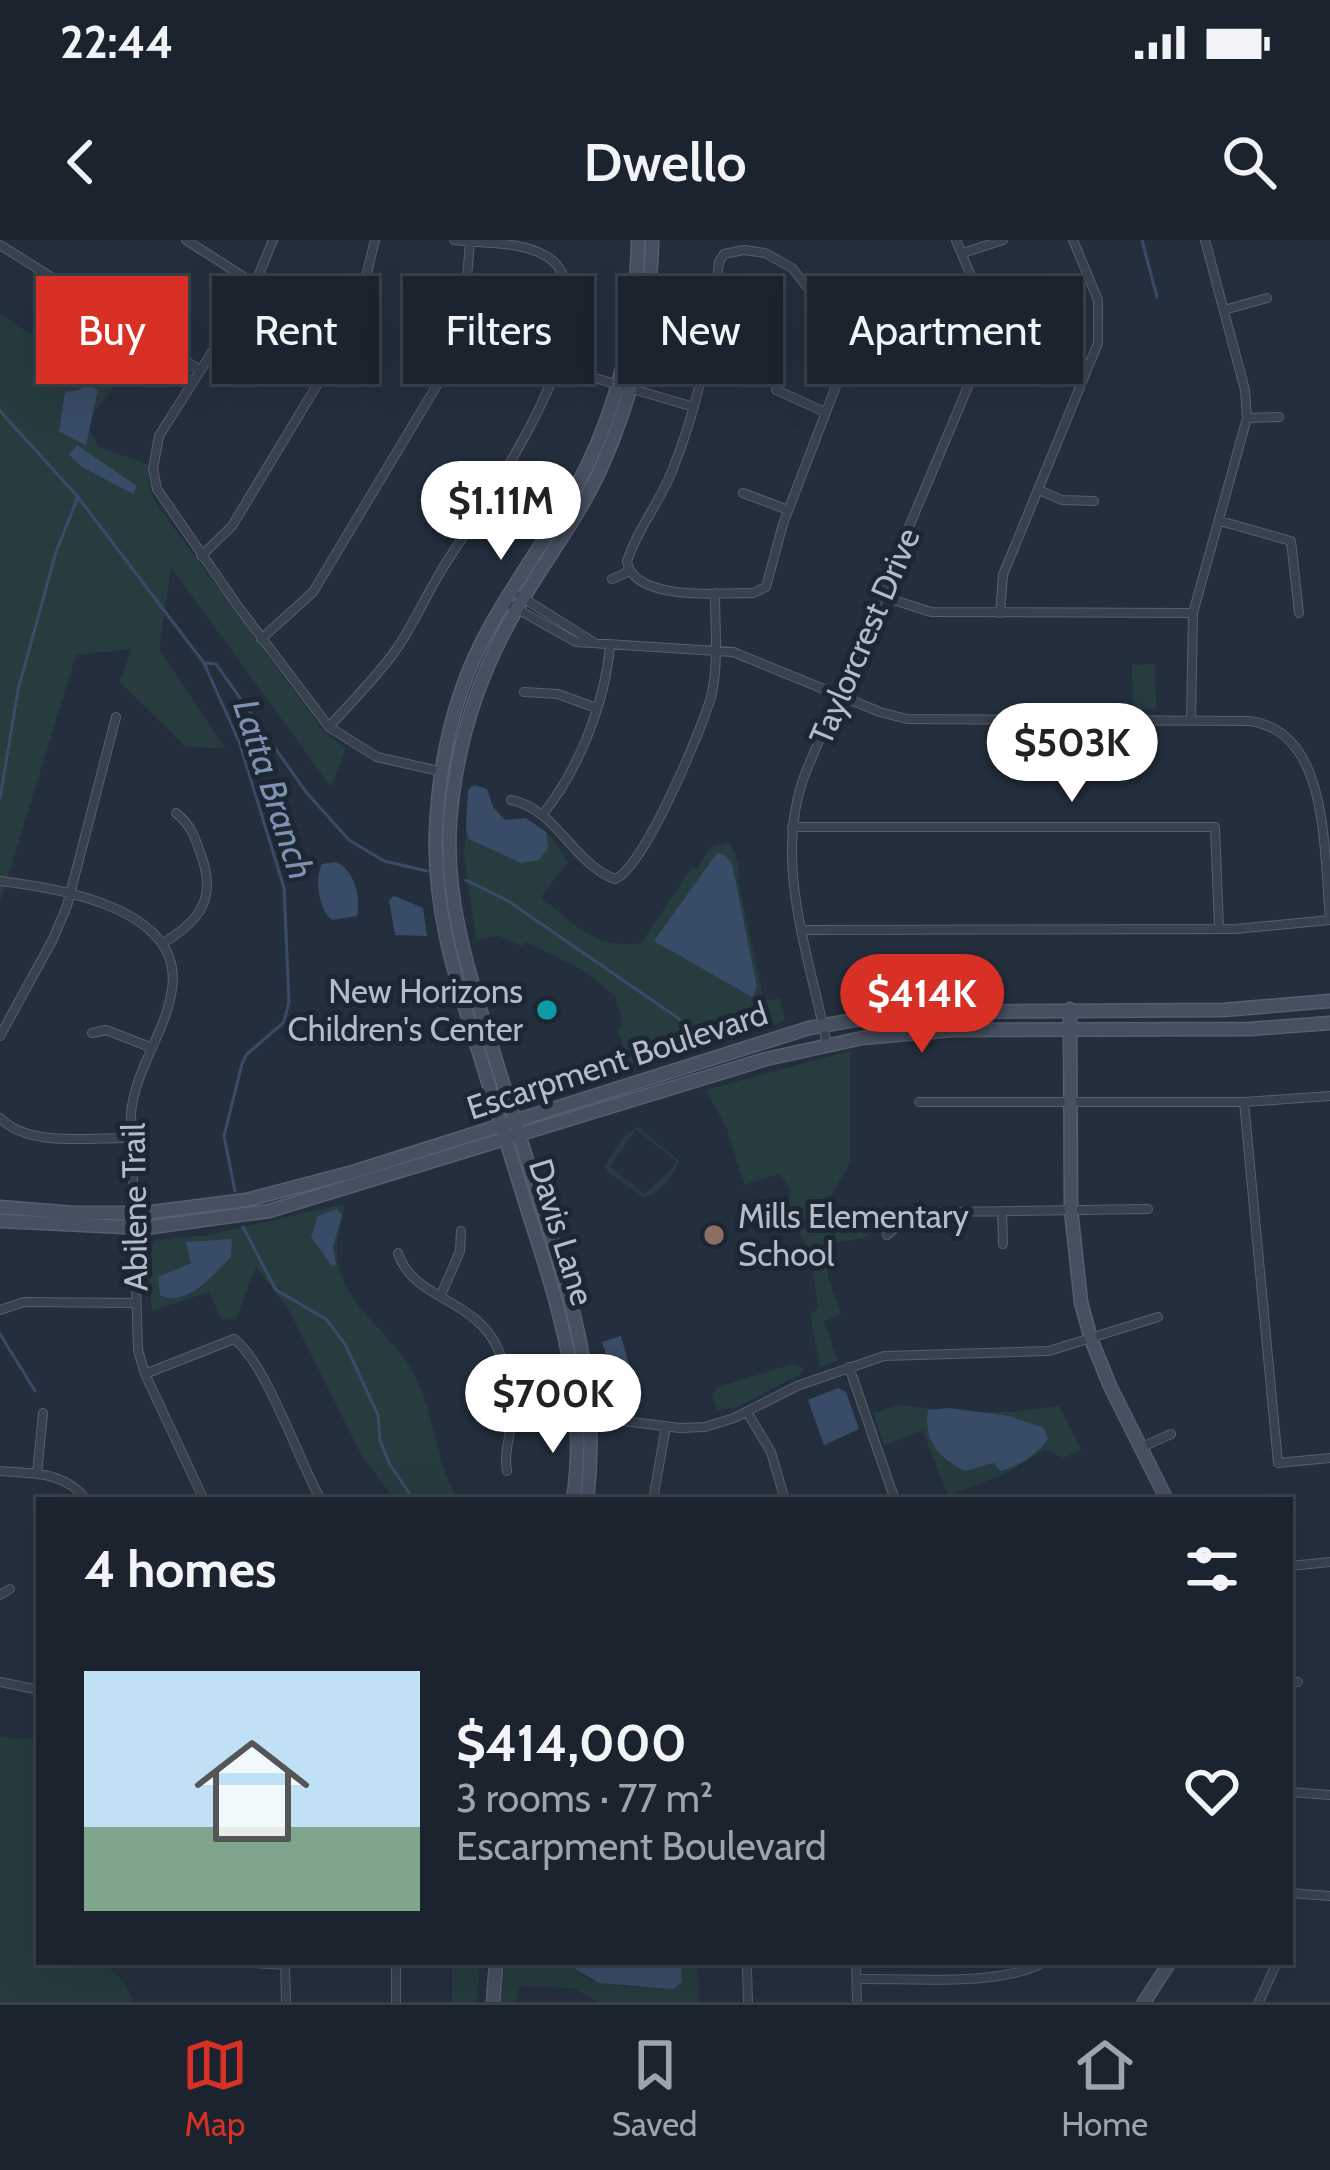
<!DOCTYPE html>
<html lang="en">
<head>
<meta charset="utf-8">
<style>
	body { margin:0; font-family:Cabin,sans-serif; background:#242b36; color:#f1f3f6; height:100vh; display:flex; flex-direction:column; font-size:45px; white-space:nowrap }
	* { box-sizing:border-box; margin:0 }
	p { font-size:39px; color:#a0a4aa }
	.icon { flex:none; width:66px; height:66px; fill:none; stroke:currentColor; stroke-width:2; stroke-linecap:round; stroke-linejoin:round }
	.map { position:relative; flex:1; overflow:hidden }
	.side { position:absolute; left:36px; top:1257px; width:1257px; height:468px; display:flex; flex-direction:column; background:#1b232e; border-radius:0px; box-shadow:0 12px 48px #0002,0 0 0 3px #39404a }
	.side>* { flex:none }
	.guide { position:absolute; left:36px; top:36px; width:1260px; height:108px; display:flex; gap:24px }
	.price { position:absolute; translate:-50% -102px; padding:0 27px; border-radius:42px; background:#fff; color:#222; font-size:39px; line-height:78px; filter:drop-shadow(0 3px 6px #0008) }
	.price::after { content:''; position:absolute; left:50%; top:72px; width:36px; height:27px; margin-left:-18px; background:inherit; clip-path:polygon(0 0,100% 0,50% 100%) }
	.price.on { background:#d93025; color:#fff }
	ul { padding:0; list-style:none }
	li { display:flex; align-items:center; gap:36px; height:300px; padding:0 48px }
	li span { display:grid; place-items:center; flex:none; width:336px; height:240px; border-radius:0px; color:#555 }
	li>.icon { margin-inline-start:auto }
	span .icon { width:144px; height:144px; fill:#fffc; stroke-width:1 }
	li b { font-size:51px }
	h2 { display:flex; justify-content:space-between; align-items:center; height:144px; padding:0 48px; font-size:51px }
	.chip { padding:0 42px; border-radius:0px; background:#1b232e; box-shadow:0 12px 48px #0002,0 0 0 3px #39404a; font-size:42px; line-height:108px }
	.chip.on { background:#d93025; color:#fff }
	.status { display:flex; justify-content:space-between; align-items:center; height:84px; padding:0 60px; background:#1b232e; direction:ltr }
	.status svg { height:33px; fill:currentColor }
	header { display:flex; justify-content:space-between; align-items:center; height:156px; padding:0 48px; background:#1b232e; font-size:54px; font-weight:600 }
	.tabs { display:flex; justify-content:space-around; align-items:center; height:168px; border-top:3px solid #39404a; background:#1b232e; font-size:33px; color:#a0a4aa }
	.tabs a { display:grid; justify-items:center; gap:6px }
	.tabs .on { color:#d93025 }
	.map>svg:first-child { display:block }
	.green { fill:#263c3f; fill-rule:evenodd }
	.water { fill:#394c67 }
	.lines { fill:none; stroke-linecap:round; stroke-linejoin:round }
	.stream { stroke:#394c67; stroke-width:3 }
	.street-casing { stroke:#565f6c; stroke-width:10 }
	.secondary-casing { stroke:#565f6c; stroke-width:15 }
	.street { stroke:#38414e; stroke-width:8 }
	.secondary { stroke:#465061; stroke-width:12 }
	.culture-dot { fill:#0f9aa8; stroke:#1d2633; stroke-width:4.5 }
	.education-dot { fill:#8d6e63; stroke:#1d2633; stroke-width:4.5 }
	.labels { text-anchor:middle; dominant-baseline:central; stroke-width:10; stroke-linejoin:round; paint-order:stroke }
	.street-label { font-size:33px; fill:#b4bcc9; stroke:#1d2633 }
	.poi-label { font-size:33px; fill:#b4bcc9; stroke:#1d2633; text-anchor:end }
	.water-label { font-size:36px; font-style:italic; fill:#7c92b1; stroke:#1d2633 }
</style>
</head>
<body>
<div class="status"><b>22:44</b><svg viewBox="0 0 49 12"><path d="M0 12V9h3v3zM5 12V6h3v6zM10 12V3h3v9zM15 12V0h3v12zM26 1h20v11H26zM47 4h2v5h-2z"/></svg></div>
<header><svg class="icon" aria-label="back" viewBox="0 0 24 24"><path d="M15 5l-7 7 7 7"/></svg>Dwello<svg class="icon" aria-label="search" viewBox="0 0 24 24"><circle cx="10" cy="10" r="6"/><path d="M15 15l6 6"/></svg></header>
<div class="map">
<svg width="1330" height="1762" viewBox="0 0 1330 1762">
	<rect width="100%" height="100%" fill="#242f3e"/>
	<path class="green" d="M0 74 113 148 86 184 98 207 147 224 150 250 157 265 325 493 346 508 331 547 171 327 159 409 225 508 186 507 120 442 131 409 76 415 0 663Z
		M1155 424 1156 469 1133 470 1132 425Z
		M471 545 487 549 493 567 504 580C538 577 551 593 568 622L541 657C574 684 595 710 641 703L692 627 697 629 710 607 729 602 738 622 739 645 764 761 780 758 785 781 630 825 618 791 623 784 615 756 585 731 525 702 522 706 499 696 476 700 464 615Z
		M850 811V924L826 963 870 988 868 997 825 1004 828 1036 841 1075 824 1081 838 1121 820 1127 810 1075 818 1068 810 1011 787 971 790 948 779 934 744 945 727 889 706 850Z
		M638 887 679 921C675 935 659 953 644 958L607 931 605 925 624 896ZM636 890 676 921 673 928 644 954 610 926Z
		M344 964C343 980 337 996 337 1011 337 1066 400 1096 419 1144 435 1182 437 1225 458 1260H395L362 1216 289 1070 256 1027 236 1080 221 1079 209 1052 152 1071 147 1012 155 1000 208 995Z
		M793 1124 803 1128 801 1134 735 1168 717 1170 712 1155 718 1147Z
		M899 1165 962 1172H1010L1059 1166 1081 1210 1063 1218 1045 1209 1005 1234 948 1256 923 1191 884 1205 873 1173Z
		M0 1497 39 1500V1722H103L125 1742 134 1762H0Z
		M452 1722H480L477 1762H452Z
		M503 1722 568 1725 592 1741 630 1747 633 1722V1747L682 1742 681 1722H697L699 1762H597L573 1748 519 1746 517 1762H500Z"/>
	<path class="water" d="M87 143 98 150 86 205 59 192 65 152 79 150Z
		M77 205 137 246 133 254 82 227 69 215Z
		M474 545 487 549 493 567 505 580 526 578 546 592 548 608 539 620 521 623 469 599 466 588 468 550Z
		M717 613 725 615 732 624 757 747 752 757 654 701Z
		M336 622C355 630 361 658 357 676L332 680C319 670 314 638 322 624Z
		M394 656 423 668 427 696 395 695 389 660Z
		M337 969 342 975 333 1007 336 1025 332 1026 311 997 318 976Z
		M232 999 231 1017C213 1035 187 1068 160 1055L158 1037 191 1023 186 1002Z
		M621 1096 633 1139 629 1144 613 1135 602 1102Z
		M838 1148 846 1152 859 1189 824 1205 808 1160Z
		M949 1168 1009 1176 1044 1188 1048 1199C1037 1215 1018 1227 1000 1231L994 1223 965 1231C939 1218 923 1201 928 1170Z
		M541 1722H681L682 1742 674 1749 599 1743 568 1725Z"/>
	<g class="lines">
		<path class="stream" d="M1142 0 1157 57
			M0 171 78 257 56 312 18 450 0 559
			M78 257 204 423 240 504 284 648 289 761 284 782 246 815 242 824 224 896 235 951
			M206 423 216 424 306 552 349 600 384 621 427 631
			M466 640 508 661 688 785
			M243 987 276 1050 326 1079 345 1104 378 1175 380 1200 389 1223 414 1260
			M0 1094 35 1151"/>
		<g class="street-casing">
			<path id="street" d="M186 0 255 44
				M273 0 255 44 159 196 153 229 157 249 237 365 329 487 377 517 443 532
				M0 5 200 130
				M744 10 765 13 792 28 827 72 846 89 851 107 783 284 766 347 753 353C722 353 635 362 627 322 636 291 660 262 672 231 700 162 712 95 719 22L724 14Z
				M963 13 1003 0
				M1224 70 1267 58
				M557 127 694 167
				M776 150 825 172
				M1247 178 1279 177
				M1039 250 1062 260 1094 261
				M743 253 788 270
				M1220 281 1291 301 1299 373
				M201 316 232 286 355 82 375 0
				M612 339 628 332
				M520 356 593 402
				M881 356 931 372 1193 373
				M505 362 576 402 733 412 880 472 907 479 1250 481C1330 492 1323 611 1330 677
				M1000 373 1003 335 1098 103V60L1073 0
				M261 399 313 352 449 125 464 73 470 2
				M524 452 558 454 596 468
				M1191 481 1193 373 1247 178 1245 150 1205 0
				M329 487C351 462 376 438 395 411 413 386 425 357 441 331 478 270 610 95 557 25 534 0 488 4 454 0
				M511 560C557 569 572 623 615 639 644 628 701 491 711 457 719 425 715 386 715 353
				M543 574C579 529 605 463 610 406
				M792 587H1215L1219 689
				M0 641C58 648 184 668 172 749 166 792 135 829 131 873L138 1110 145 1134 204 1260
				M804 690 1235 689 1330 680
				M163 703C200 681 217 658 201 615 195 597 191 585 176 573
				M92 793 106 790 150 807
				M0 796 53 699 67 666 116 477
				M827 805C810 716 772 622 805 534L983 111V65L956 0
				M919 862H1244L1330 856
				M1244 862 1278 1223 1330 1218
				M0 878C30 908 90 897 130 898
				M1002 971 1003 1004
				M887 995 906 979 942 972 1148 969
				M398 1013C413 1060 476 1058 498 1109 507 1131 513 1160 511 1184 509 1201 504 1214 507 1231
				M441 1055 460 1011 461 991
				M0 1070 24 1062 136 1063
				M849 1127 895 1260
				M145 1134 234 1099C267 1124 298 1220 321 1260
				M747 1172 771 1212 785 1260
				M511 1179 591 1177 680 1188 705 1187 734 1178 797 1146 884 1116 1049 1111 1158 1077
				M1142 1207 1171 1194
				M0 1231C34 1234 64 1231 87 1260
				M37 1234 43 1173
				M653 1260 666 1186
				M1290 1326 1330 1322
				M0 1355 10 1349
				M0 1442 39 1450
				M1290 1442H1298
				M1290 1552 1330 1555
				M1290 1653 1330 1656
				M241 1722 284 1725
				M396 1722V1762
				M856 1722 857 1762
				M285 1723 286 1762
				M747 1729 748 1762
				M857 1739C904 1738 1005 1747 1043 1722
				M1259 1762 1277 1722"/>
		</g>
		<g class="secondary-casing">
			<path id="secondary" d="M1070 769 1071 970 1081 1062 1091 1099 1110 1146 1167 1260
				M0 967 74 973H144L246 960 353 932 809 788 899 772 1223 770 1330 761
				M0 981 145 988 269 971 766 819 862 798 953 790 1250 789 1330 783
				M573 1260C589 1157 558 1064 527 968 510 913 493 858 476 803 454 734 433 665 436 591 439 519 456 446 492 383 522 330 559 282 586 228 621 157 637 79 638 0
				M587 1260C600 1152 575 1069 542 968 524 910 506 852 488 795 466 725 445 656 450 582 456 501 480 429 522 360 548 316 580 275 601 228 634 155 651 80 652 0
				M493 1762 496 1722
				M1144 1762 1170 1722"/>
		</g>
		<use href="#street" class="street"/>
		<use href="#secondary" class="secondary"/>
	</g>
	<circle class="culture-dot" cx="547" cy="770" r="12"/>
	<circle class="education-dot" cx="714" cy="995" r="12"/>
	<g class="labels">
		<g class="street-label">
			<text transform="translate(864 396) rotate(-67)">Taylorcrest Drive</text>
			<text transform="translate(617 820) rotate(-18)">Escarpment Boulevard</text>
			<text transform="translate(134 967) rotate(-91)">Abilene Trail</text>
			<text transform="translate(562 992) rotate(73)">Davis Lane</text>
		</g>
		<g class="poi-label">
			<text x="523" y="751">New Horizons<tspan x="523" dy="38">Children's Center</tspan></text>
			<text x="738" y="976" text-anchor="start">Mills Elementary<tspan x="738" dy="38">School</tspan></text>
		</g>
		<g class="water-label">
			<text transform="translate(274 549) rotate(72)">Latta Branch</text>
		</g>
	</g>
</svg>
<b class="price" style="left:501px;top:323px">$1.11M</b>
<b class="price" style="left:1072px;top:565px">$503K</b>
<b class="price on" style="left:922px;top:816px">$414K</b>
<b class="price" style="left:553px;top:1216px">$700K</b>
<div class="guide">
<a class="chip on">Buy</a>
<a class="chip">Rent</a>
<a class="chip">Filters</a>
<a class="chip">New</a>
<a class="chip">Apartment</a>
</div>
<section class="side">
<h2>4 homes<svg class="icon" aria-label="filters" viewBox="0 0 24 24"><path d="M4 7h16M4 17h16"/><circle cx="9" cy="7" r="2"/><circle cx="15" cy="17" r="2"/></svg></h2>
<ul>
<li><span style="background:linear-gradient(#bfe0f5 65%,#7fa58c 0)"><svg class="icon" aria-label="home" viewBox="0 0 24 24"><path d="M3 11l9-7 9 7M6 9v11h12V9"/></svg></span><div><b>$414,000</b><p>3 rooms · 77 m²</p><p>Escarpment Boulevard</p></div><svg class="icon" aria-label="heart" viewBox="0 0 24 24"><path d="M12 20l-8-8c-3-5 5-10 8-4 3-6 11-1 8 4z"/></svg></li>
</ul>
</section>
</div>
<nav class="tabs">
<a class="on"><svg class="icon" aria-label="map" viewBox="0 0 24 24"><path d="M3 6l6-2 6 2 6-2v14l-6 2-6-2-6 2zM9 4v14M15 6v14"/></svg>Map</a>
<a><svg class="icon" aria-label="saved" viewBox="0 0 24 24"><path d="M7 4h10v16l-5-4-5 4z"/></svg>Saved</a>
<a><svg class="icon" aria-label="home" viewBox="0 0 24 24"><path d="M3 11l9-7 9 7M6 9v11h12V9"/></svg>Home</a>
</nav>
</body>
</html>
